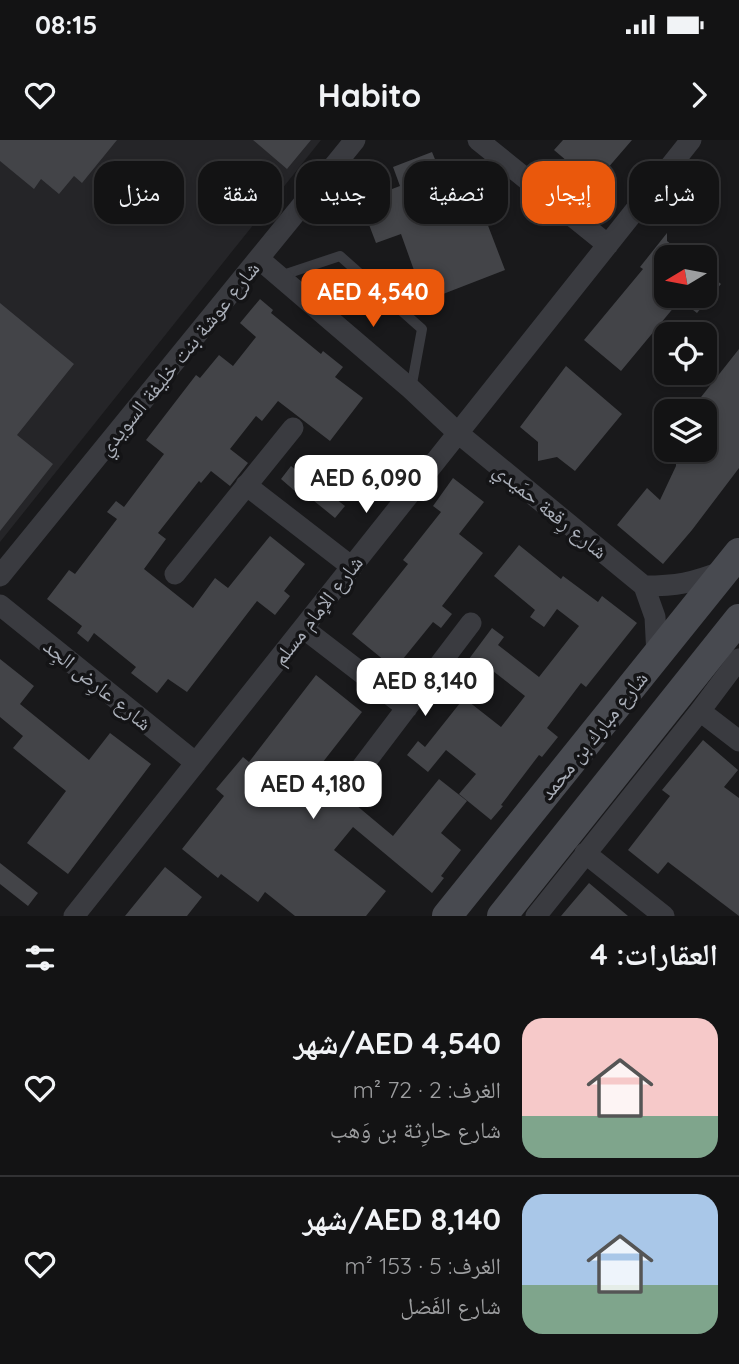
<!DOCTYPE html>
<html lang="ar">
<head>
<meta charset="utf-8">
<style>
	body { margin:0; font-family:Quicksand,"Noto Naskh Arabic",sans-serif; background:#202022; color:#f1f3f6; direction:rtl; height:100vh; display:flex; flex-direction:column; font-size:26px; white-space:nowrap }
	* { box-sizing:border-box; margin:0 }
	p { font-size:23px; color:#9d9ea0 }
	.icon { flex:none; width:38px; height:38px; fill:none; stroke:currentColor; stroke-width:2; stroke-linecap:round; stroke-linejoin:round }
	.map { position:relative; height:776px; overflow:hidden; direction:ltr }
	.panel { display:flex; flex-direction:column; background:#131314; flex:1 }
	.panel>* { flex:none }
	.banner { position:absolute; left:21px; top:21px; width:698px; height:63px; direction:rtl; display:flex; gap:14px }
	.needle { width:46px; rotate:260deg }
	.fabs { position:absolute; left:654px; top:105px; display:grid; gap:14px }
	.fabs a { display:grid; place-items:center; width:63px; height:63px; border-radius:14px; background:#131314; box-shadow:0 4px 10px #0003,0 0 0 2px #323234; font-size:35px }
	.price { position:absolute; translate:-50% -60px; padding:0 16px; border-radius:14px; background:#fff; color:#222; font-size:23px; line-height:46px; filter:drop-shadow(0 2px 4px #0008) }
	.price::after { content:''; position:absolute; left:50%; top:42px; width:21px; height:16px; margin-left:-10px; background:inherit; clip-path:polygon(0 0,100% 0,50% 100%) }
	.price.active { background:#ea580c; color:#fff }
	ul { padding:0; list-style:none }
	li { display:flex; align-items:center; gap:21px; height:175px; padding:0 21px }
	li+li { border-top:2px solid #323234 }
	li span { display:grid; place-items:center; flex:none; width:196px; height:140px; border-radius:21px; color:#555 }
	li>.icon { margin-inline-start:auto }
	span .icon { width:84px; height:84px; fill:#fffc; stroke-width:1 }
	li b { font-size:30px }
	h2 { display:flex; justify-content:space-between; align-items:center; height:84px; padding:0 21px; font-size:30px }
	.pill { padding:0 24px; border-radius:21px; background:#131314; box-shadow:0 4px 10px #0003,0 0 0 2px #323234; font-size:24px; line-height:63px }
	.pill.active { background:#ea580c; color:#fff }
	.status { display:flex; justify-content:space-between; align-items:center; height:49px; padding:0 35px; background:#131314; direction:ltr }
	.status svg { height:19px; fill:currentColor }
	header { display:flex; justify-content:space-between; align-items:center; height:91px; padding:0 21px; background:#131314; font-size:32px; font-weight:700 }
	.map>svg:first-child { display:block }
	.built { fill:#252528 }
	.building { fill:#434448 }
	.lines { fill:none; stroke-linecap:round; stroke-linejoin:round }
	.lane { stroke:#3a3b40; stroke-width:10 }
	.street { stroke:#3a3b40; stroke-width:21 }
	.secondary { stroke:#484a50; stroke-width:30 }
	.labels { text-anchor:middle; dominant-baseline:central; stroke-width:7; stroke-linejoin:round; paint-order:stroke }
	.street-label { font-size:21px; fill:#abb0ba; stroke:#141416 }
</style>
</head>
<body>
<div class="status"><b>08:15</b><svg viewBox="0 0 49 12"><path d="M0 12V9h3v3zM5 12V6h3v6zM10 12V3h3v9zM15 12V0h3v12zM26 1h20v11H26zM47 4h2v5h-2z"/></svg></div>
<header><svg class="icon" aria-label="forward" viewBox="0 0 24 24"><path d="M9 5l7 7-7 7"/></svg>Habito<svg class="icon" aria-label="heart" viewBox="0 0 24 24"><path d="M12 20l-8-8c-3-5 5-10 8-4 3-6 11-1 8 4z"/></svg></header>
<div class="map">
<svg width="739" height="776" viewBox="0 0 739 776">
	<rect width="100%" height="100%" fill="#19191b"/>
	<path class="built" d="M0 0H321L0 402Z"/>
	<path class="building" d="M0 0H117L82 43 74 36 59 54 41 39 34 49 0 21Z
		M253 0H311L287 29Z
		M563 0H632L594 44 554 10Z
		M432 12 439 29 463 20 505 130 425 161 401 94 376 103 360 61 400 46 393 27Z
		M667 93V101L687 117H667V156H705V131L721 144 697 173 680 160 621 231 584 200 643 129 640 127Z
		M260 159 273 170 271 173 321 214 323 211 343 227 335 237 363 258 330 301 278 261 262 281 256 276 230 309 248 323 230 346 211 331 201 343 199 341 158 393 166 399 144 429 193 468 215 438 228 448 270 396 305 424 284 451 290 456 275 475 257 461 187 552 168 539 157 553 131 533 136 527 94 493 88 502 77 493 82 486 47 459 69 430 75 434 117 379 107 372 116 361 124 367 164 314 146 300 196 235 200 238 219 215 233 226 256 197 240 183Z
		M0 163 74 224 17 295 53 324 0 391Z
		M739 209V328L692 390 663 424 617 385 647 348 660 360 676 326V310H705V271H690Z
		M566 226 622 274 575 331 557 317 538 321V302L520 287Z
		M291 326 315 346 304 359 281 339Z
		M453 338 484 362 459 394 483 413 442 466 452 474 441 488 433 482 394 530 384 522 385 521 352 494 408 424 403 420 441 372 433 366Z
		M318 345 345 366 335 378 308 356Z
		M519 405 561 439 563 436 598 462 602 456 637 483 586 547 581 543 547 588 558 597 542 617 539 615 501 665 503 666 491 680 459 654 476 634 446 610 428 632 407 615 418 601 425 607 464 558 501 587 525 556 484 524 474 536 463 527 492 488 504 497 498 505 539 537 579 486 557 469 544 487 530 477 535 470 494 436Z
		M0 519 34 546 20 564 89 620 110 593 151 624 68 734 27 703 66 651 13 608 23 596 0 577Z
		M316 535 362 572 312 636 338 658 345 663 350 660 393 696 439 639 467 661 441 693 461 710 441 736 444 738 432 753 353 687 334 710 386 751 366 776H295L265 752 258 762 221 734 218 738 182 709 224 656 216 649 243 617 249 622Z
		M703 600 738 630 724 647 739 658V776L668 722 658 734 628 710 670 656 662 650Z
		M0 723 38 753 28 766 0 744Z
		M165 727 202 757 187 776H125Z
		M589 743 628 776H561Z"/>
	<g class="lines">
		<path class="lane" d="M280 136 340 116 422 189 411 249"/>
		<path class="street" d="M478 0 608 105
			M259 119 411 249 458 293 644 446 655 477 657 516
			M246 345 352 427
			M175 434 293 288
			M0 436 355 0
			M644 446C677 446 692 443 723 431
			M0 465 196 623
			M303 488 407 568
			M700 571 739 601
			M346 648 471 483
			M585 713 664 776
			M74 776 691 0
			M536 776 700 571 739 519"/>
		<path class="secondary" d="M447 776 739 413
			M502 776 739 479"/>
	</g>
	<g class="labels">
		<g class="street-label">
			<text transform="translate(178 218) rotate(-51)">شارع عوشة بنت خليفة السويدي</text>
			<text transform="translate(551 370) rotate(39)">شارع رِقعة حمَيدي</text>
			<text transform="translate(317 470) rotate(-52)">شارع الإمام مسلم</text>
			<text transform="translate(98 544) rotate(39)">شارع عارِض الجِد</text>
			<text transform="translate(593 595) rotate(-51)">شارع مبارك بن محمد</text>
		</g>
	</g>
</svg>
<div class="fabs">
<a><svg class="needle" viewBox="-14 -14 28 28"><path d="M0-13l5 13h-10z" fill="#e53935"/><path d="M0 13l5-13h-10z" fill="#9d9ea0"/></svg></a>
<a><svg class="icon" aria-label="locate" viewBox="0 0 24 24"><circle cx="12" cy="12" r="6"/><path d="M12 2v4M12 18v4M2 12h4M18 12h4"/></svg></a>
<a><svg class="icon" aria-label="layers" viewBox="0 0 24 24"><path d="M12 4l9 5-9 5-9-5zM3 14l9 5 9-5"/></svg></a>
</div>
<b class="price active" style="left:373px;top:189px">AED 4,540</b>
<b class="price" style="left:366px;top:375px">AED 6,090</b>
<b class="price" style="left:425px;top:578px">AED 8,140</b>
<b class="price" style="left:313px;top:681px">AED 4,180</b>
<div class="banner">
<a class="pill">شراء</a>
<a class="pill active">إيجار</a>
<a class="pill">تصفية</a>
<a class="pill">جديد</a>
<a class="pill">شقة</a>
<a class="pill">منزل</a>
</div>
</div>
<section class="panel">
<h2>العقارات: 4<svg class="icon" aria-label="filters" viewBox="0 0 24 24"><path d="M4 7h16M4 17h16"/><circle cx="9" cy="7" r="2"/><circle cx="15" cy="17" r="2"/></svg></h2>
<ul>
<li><span style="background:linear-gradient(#f6c9c9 70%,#7fa58c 0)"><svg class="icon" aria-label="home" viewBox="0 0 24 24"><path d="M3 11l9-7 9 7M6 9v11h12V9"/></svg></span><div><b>AED 4,540/شهر</b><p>الغرف: 2 · 72 m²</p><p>شارع حارِثة بن وَهب</p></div><svg class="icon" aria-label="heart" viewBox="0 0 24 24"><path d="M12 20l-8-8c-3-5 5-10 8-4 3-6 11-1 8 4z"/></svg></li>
<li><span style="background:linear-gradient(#a9c7e8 65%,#7fa58c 0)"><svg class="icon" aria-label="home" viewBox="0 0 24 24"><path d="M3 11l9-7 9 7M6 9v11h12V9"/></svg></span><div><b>AED 8,140/شهر</b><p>الغرف: 5 · 153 m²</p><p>شارع الفَضل</p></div><svg class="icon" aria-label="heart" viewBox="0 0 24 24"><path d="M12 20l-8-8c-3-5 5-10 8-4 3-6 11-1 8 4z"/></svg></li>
</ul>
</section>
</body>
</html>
